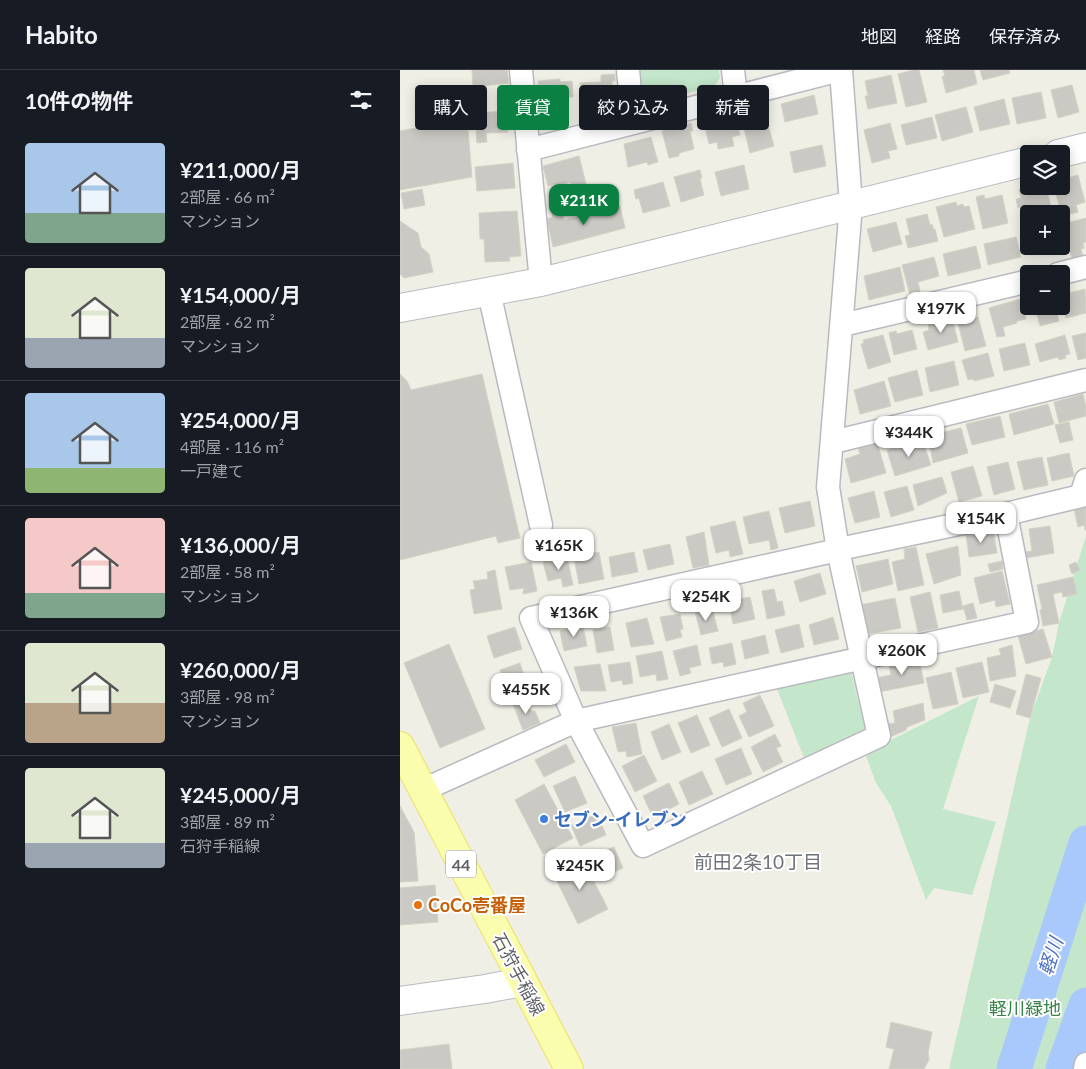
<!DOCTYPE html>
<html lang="ja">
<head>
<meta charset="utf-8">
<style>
	body { margin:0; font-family:Lato,"Noto Sans JP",sans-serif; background:#20242c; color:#f1f3f6; height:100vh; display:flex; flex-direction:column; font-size:19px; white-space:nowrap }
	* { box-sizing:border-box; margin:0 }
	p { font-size:16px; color:#9ea1a6 }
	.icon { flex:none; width:28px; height:28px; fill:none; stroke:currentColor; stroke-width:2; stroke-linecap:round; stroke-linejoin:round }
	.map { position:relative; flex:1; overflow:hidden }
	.panel { display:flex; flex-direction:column; background:#171b24; width:400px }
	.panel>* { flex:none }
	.top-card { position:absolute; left:15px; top:15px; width:475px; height:45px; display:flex; gap:10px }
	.tools { position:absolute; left:620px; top:75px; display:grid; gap:10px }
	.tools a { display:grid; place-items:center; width:50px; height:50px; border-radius:5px; background:#171b24; box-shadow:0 2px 12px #0003; font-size:25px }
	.price { position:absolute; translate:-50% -42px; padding:0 11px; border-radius:10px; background:#fff; color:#222; font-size:16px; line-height:32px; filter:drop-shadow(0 1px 2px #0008) }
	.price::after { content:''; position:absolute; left:50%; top:30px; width:15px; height:11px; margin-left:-8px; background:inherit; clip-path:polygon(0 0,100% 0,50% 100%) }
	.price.active { background:#0b8043; color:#fff }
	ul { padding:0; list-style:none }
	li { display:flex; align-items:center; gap:15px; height:125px; padding:0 25px }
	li+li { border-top:1px solid #363941 }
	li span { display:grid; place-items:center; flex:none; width:140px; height:100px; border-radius:5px; color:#555 }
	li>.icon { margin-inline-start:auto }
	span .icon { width:60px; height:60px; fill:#fffc; stroke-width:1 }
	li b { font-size:21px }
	h2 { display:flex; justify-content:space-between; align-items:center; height:60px; padding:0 25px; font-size:21px }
	.pill { padding:0 18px; border-radius:5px; background:#171b24; box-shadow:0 2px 12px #0003; font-size:18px; line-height:45px }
	.pill.active { background:#0b8043; color:#fff }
	header { display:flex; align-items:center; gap:30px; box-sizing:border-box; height:70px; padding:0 25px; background:#171b24; border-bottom:1px solid #363941 }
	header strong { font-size:24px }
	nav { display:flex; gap:28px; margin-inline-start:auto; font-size:18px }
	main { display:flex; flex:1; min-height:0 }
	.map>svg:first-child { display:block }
	.green { fill:#c4e6ca }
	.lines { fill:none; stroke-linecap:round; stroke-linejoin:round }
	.river { stroke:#a9c9fc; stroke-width:35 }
	.building { fill:#cbc9c3; stroke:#d4d2c4 }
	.minor-casing { stroke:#b8babf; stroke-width:25 }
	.tertiary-casing { stroke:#b8babf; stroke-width:30 }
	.primary-casing { stroke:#ede062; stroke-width:30 }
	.minor { stroke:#fff; stroke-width:22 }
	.tertiary { stroke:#fff; stroke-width:28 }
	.primary { stroke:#fafcae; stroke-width:28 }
	.shop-dot { fill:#3f7fe0; stroke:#fff; stroke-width:2 }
	.food-dot { fill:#e8710a; stroke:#fff; stroke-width:2 }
	.labels { text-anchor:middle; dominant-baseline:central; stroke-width:4; stroke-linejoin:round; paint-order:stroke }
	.shield { fill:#fff; stroke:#8e9094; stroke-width:1 }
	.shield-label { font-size:16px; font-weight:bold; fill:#5e6066 }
	.shop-label { font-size:18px; font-weight:bold; fill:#366cbe; stroke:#fff; text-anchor:start }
	.food-label { font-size:18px; font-weight:bold; fill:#c56008; stroke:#fff; text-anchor:start }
	.street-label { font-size:18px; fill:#5e6066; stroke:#fff }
	.park-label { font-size:18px; fill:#388349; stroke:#fff }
	.neighbourhood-label { font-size:19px; fill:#6f7278; stroke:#fff }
	.water-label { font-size:19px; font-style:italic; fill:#4b6ec0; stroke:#fff }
</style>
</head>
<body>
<header>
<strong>Habito</strong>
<nav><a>地図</a><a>経路</a><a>保存済み</a></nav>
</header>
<main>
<section class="panel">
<h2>10件の物件<svg class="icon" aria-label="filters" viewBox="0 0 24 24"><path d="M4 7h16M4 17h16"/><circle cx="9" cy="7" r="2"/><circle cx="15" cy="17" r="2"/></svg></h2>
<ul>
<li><span style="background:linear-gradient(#a9c7e8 70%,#7fa58c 0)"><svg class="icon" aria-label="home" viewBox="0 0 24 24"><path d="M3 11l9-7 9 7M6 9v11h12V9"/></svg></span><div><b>¥211,000/月</b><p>2部屋 · 66 m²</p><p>マンション</p></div></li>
<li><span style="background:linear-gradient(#dfe7d0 70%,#9aa5b1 0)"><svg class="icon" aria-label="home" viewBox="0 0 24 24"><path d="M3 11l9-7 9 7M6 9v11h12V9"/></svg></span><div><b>¥154,000/月</b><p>2部屋 · 62 m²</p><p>マンション</p></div></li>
<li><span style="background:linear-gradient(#a9c7e8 75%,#8fb573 0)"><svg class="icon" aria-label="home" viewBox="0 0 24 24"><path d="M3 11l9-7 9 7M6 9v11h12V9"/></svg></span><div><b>¥254,000/月</b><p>4部屋 · 116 m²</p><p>一戸建て</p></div></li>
<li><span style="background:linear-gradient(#f6c9c9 75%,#7fa58c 0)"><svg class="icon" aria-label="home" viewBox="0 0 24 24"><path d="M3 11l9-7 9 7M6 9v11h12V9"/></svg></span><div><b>¥136,000/月</b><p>2部屋 · 58 m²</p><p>マンション</p></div></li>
<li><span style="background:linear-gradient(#dfe7d0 60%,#b9a48a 0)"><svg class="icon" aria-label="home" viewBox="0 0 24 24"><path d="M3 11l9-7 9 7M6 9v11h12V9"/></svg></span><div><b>¥260,000/月</b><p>3部屋 · 98 m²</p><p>マンション</p></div></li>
<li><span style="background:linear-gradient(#dfe7d0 75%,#9aa5b1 0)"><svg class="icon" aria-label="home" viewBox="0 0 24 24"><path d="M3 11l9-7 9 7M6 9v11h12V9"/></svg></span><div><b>¥245,000/月</b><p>3部屋 · 89 m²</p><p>石狩手稲線</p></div></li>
</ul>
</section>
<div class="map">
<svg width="686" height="999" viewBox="0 0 686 999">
	<rect width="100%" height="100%" fill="#efefe6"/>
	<path class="green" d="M240 0H319L320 8 314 17 250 32 241 26Z
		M686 466V966L676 999H549L630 648 652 587 659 553Z
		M451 601 465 660 404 688 377 619Z
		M579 626 543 739 596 752 572 825 534 818 526 830 491 736 476 713 465 683Z"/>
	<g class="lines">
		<path class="river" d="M614 999 686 773
			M663 999 686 935"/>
	</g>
	<path class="building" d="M72 0H107L109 13 73 17Z
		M513 0H519L527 32 506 37 498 4Z
		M543 0H574L577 14 546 23 542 6H545Z
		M580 0H609L610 3 583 10Z
		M215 4V11H212L213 36 181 38 180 13 201 12V5Z
		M491 5 497 33 468 39 465 26H468L465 11Z
		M160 9V12L172 11 173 27H161L162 37 140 38 138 11Z
		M672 15 679 42 658 48 651 20Z
		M641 22 646 48 617 54 612 28Z
		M414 25 418 44 385 52 381 34Z
		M604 29 610 54 580 61 574 37Z
		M566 37 573 62 542 71 535 45Z
		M364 40 374 76 350 83 342 50 352 47 351 43Z
		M107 41 108 62 86 63 87 72 77 73 75 43Z
		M335 44 340 65 332 67 334 76 318 79 317 72 309 74 304 52Z
		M532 47 537 68 506 75 501 55Z
		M67 48 72 107 0 120V61Z
		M291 53 293 61H290L294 79 279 83V86L269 88 262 61Z
		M490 53 497 79 488 81 490 88 472 93 464 60Z
		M251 67 258 92 248 95 247 92 228 97 224 74Z
		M422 75 426 96 394 103 390 82Z
		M179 86 186 114 172 118 171 112 156 116V114L148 116 143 96Z
		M113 93 115 118 77 121 75 97Z
		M344 95 349 119 321 126 315 102Z
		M300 100 302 108 300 109 304 125 281 132 274 107Z
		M678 105 685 132 676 135 678 142 662 146 654 116H661V110Z
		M263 112 270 136 243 143 239 128 236 129 234 120Z
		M636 116H646L652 141 640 144H629V147L623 148 621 137 618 138 616 129 621 128 619 120Z
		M22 119 25 135 4 139 1 123Z
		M584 125 585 129 602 125 608 153 583 159 576 127Z
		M556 132 557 136 563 134 564 137 569 136 575 159 544 167 536 137Z
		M220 136 225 158 153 177 147 149 153 147 152 144 162 141 164 150Z
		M117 141 121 186 109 187 110 191 85 192 84 169H80L79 143Z
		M527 144 530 155 532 154 534 160 535 159 538 171 508 178 505 166 510 165 506 149Z
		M686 148V172L683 173 684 178 681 179 683 186 672 189 663 154Z
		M0 151 18 163 21 177 29 184 33 202 4 208 0 204Z
		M496 152 502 174 473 182 467 159Z
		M629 164V176H661V175L662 178 631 185 626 165Z
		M616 167 621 187 588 195 584 174Z
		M576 176 581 198 548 206 543 184Z
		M534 187 539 206 518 212 521 226 511 229 502 195Z
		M500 197 505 221 469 230 464 206Z
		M685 219 686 243 666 248 661 225Z
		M620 229 626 249 617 251V253L603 257 605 266 597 267 589 238Z
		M635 236H655L659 251 640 256Z
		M578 247 586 276 565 281 558 253Z
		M552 248 558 272 528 280 523 262 529 260 528 254Z
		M512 260 517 279 494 285 489 263 496 261 497 264Z
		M686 263V288L678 290 672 266Z
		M483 265 491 292 468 299 461 274 464 273 463 270Z
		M665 265 670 284 665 285 666 288 659 290 658 287 640 292 635 274Z
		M625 273 630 295 604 301 599 279Z
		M588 283 594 306 574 311 573 309 568 310 562 290Z
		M554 291 559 315 530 322 525 298Z
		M517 300 523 325 495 332 488 308Z
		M0 304 7 311 11 320 82 304 120 468 98 473 96 466 0 490Z
		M484 311 491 336 460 344 454 320Z
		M683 324 686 337V346L659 353 654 332Z
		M648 334 654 354 614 365 609 344Z
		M600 346 605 367 572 375 566 354Z
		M669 352 673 370 660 373 655 355Z
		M561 358 568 383 533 393 528 364 536 362V364Z
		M522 369 531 395 495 406 487 380Z
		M477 372 486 403 451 413 445 389 460 384 458 378Z
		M669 383 674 406 652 411 647 388Z
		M642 387 648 415 624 420 617 392Z
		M608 392 615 419 594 425 587 397Z
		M573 396 582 426 559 432 551 402Z
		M542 407 547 423 518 436 513 415Z
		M507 416 514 440 491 447 484 422Z
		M474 421 480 447 455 453 448 428Z
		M410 431 415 456 385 463 379 438Z
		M686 436V460H685L684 455 678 457 674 439Z
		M369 441 378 478 371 480 369 470 349 474 343 447Z
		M335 451 343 484 330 487 329 480 316 483 310 457Z
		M650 456 654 483 626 488 625 482 632 481 629 459Z
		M593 460 597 483 569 487 566 464Z
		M304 462 309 495 293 498 286 467Z
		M270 474 274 494 248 500 243 480Z
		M558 476 561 505 534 514 526 484Z
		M516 477 524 515 498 521 492 492 505 489 504 479Z
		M199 482 204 509 179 514 174 487Z
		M234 482 238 502 212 507 209 487Z
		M167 487 173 515 163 517 161 508 148 511 143 492Z
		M488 489 493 514 462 522 456 496Z
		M602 491 603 499 590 502 588 494Z
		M131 492 137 521 123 524 124 518 110 520 105 497Z
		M676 492 680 500 672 504 669 495Z
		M95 500 102 539 74 544 70 520 75 519 73 511 88 509 87 502Z
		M602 501 610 534 596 537 595 530 580 534 574 508Z
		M420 503 426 524 400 532 394 511Z
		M673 507 677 524 663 527 662 522 653 524 659 553 643 556 640 540 642 539 637 515Z
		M374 519 377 532 382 531 385 545 367 549 362 521Z
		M559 521 563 539 543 543 540 525Z
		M530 522 538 558 518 562 510 527Z
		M350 527 355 549 333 554 329 531Z
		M495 528 501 558 467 564 460 535Z
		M573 533 577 548 567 550 563 536Z
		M312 538 318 561 301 565 295 542Z
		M280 544 283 559 280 560 282 567 266 571 260 547Z
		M433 547 439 569 414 575 409 555Z
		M247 548 254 574 231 577 226 553Z
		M399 554 404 577 381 583 375 560Z
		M183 556 187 576 164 581 160 561Z
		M115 557 122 579 94 588 87 566Z
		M210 557 214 580 197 583 193 560Z
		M643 559 652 587 626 594 618 566Z
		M365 565 369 583 345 589 341 571Z
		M332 573 336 594 324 597 323 592 312 594 309 578Z
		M49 574 85 659 40 678 4 593Z
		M297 575 301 595 289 598 291 603 280 606 273 581Z
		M612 575 616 606 590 611 587 588 601 585 599 579Z
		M262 581 268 609 257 611 256 604 240 607 236 586Z
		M519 588 524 613 479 622 476 608 491 605 489 594Z
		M230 592 233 613 223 615 222 610 211 612 208 595Z
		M582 592 589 622 563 628 556 598Z
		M120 593 127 615 108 622 100 600Z
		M200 594 206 621H181L174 597Z
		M551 602 558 634 533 639 526 608Z
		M626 604 641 608 630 648 616 644Z
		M595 614 616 621 610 638 590 632Z
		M360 625 374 656 349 667 339 646 347 642 343 633Z
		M127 629 131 641H135L140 653 123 660 113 634Z
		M523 633 525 650 507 657 506 660 490 667 487 654 495 653 493 641Z
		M329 639 342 668 322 677 309 648Z
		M297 645 310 675 291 683 278 653Z
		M236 653 242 684 227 687 226 681 218 682 212 657Z
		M269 654 281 682 262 690 251 662Z
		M375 664 381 676 376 678 383 692 363 702 351 677Z
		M166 674 175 692 144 707 135 690Z
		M341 678 352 704 326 715 315 689Z
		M244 685 257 711 235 722 222 696Z
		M302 701 313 724 289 735 279 712Z
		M175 706 187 733 165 742 153 716Z
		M269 713 279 734 253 747 243 726Z
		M144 714 173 768 143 784 115 730Z
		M0 736 14 762 18 811 0 812Z
		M197 744 206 765 180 776 171 755Z
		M214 777 223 798 198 809 188 787Z
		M182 788 208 839 178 854 153 803Z
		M35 815 38 852 0 855V818Z
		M491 952 532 962 528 983 529 990 524 999H489L494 979 486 977Z
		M49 974 52 999H0V980Z"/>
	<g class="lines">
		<g class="minor-casing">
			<path id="minor" d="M121 0 141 212
				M228 0 233 53
				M333 0 336 27
				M441 0 451 135 428 417 438 480 479 666 243 776 176 651 131 548 438 480 449 477 606 444
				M128 80 440 0
				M658 204 686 197
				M89 222 141 455
				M442 255 629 211
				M433 372 686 310
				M23 720 176 651 627 552 606 444 681 426 686 410
				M685 999 686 994"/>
		</g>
		<g class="tertiary-casing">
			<path id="tertiary" d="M658 84 686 77
				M0 238 141 212 629 91
				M0 931 85 919 122 912"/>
		</g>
		<g class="primary-casing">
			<path id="primary" d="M0 676 169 999"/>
		</g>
		<use href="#minor" class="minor"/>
		<use href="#tertiary" class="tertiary"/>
		<use href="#primary" class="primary"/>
	</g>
	<circle class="shop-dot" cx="144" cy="749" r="5"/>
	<circle class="food-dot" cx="18" cy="835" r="5"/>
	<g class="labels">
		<rect class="shield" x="46" y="780.5" width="30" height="27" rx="4"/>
		<g class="shield-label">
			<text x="61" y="794">44</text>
		</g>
		<g class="shop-label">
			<text x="154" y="749">セブン-イレブン</text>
		</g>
		<g class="food-label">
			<text x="28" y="835">CoCo壱番屋</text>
		</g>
		<g class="street-label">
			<text transform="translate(119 904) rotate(62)">石狩手稲線</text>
		</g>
		<g class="park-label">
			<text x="625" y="938">軽川緑地</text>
		</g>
		<g class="neighbourhood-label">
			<text x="358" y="791">前田2条10丁目</text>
		</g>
		<g class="water-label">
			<text transform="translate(650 886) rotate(-72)">軽川</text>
		</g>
	</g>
</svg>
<div class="tools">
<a><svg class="icon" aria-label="layers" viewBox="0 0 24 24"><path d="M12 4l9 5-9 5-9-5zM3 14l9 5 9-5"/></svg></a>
<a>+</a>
<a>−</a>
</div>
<b class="price active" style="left:184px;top:156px">¥211K</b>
<b class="price" style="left:541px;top:264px">¥197K</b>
<b class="price" style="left:509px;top:388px">¥344K</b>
<b class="price" style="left:581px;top:474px">¥154K</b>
<b class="price" style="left:159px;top:501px">¥165K</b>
<b class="price" style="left:306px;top:552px">¥254K</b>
<b class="price" style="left:174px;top:568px">¥136K</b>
<b class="price" style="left:502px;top:606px">¥260K</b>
<b class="price" style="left:126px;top:645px">¥455K</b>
<b class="price" style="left:180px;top:821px">¥245K</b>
<div class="top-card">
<a class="pill">購入</a>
<a class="pill active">賃貸</a>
<a class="pill">絞り込み</a>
<a class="pill">新着</a>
</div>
</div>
</main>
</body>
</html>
